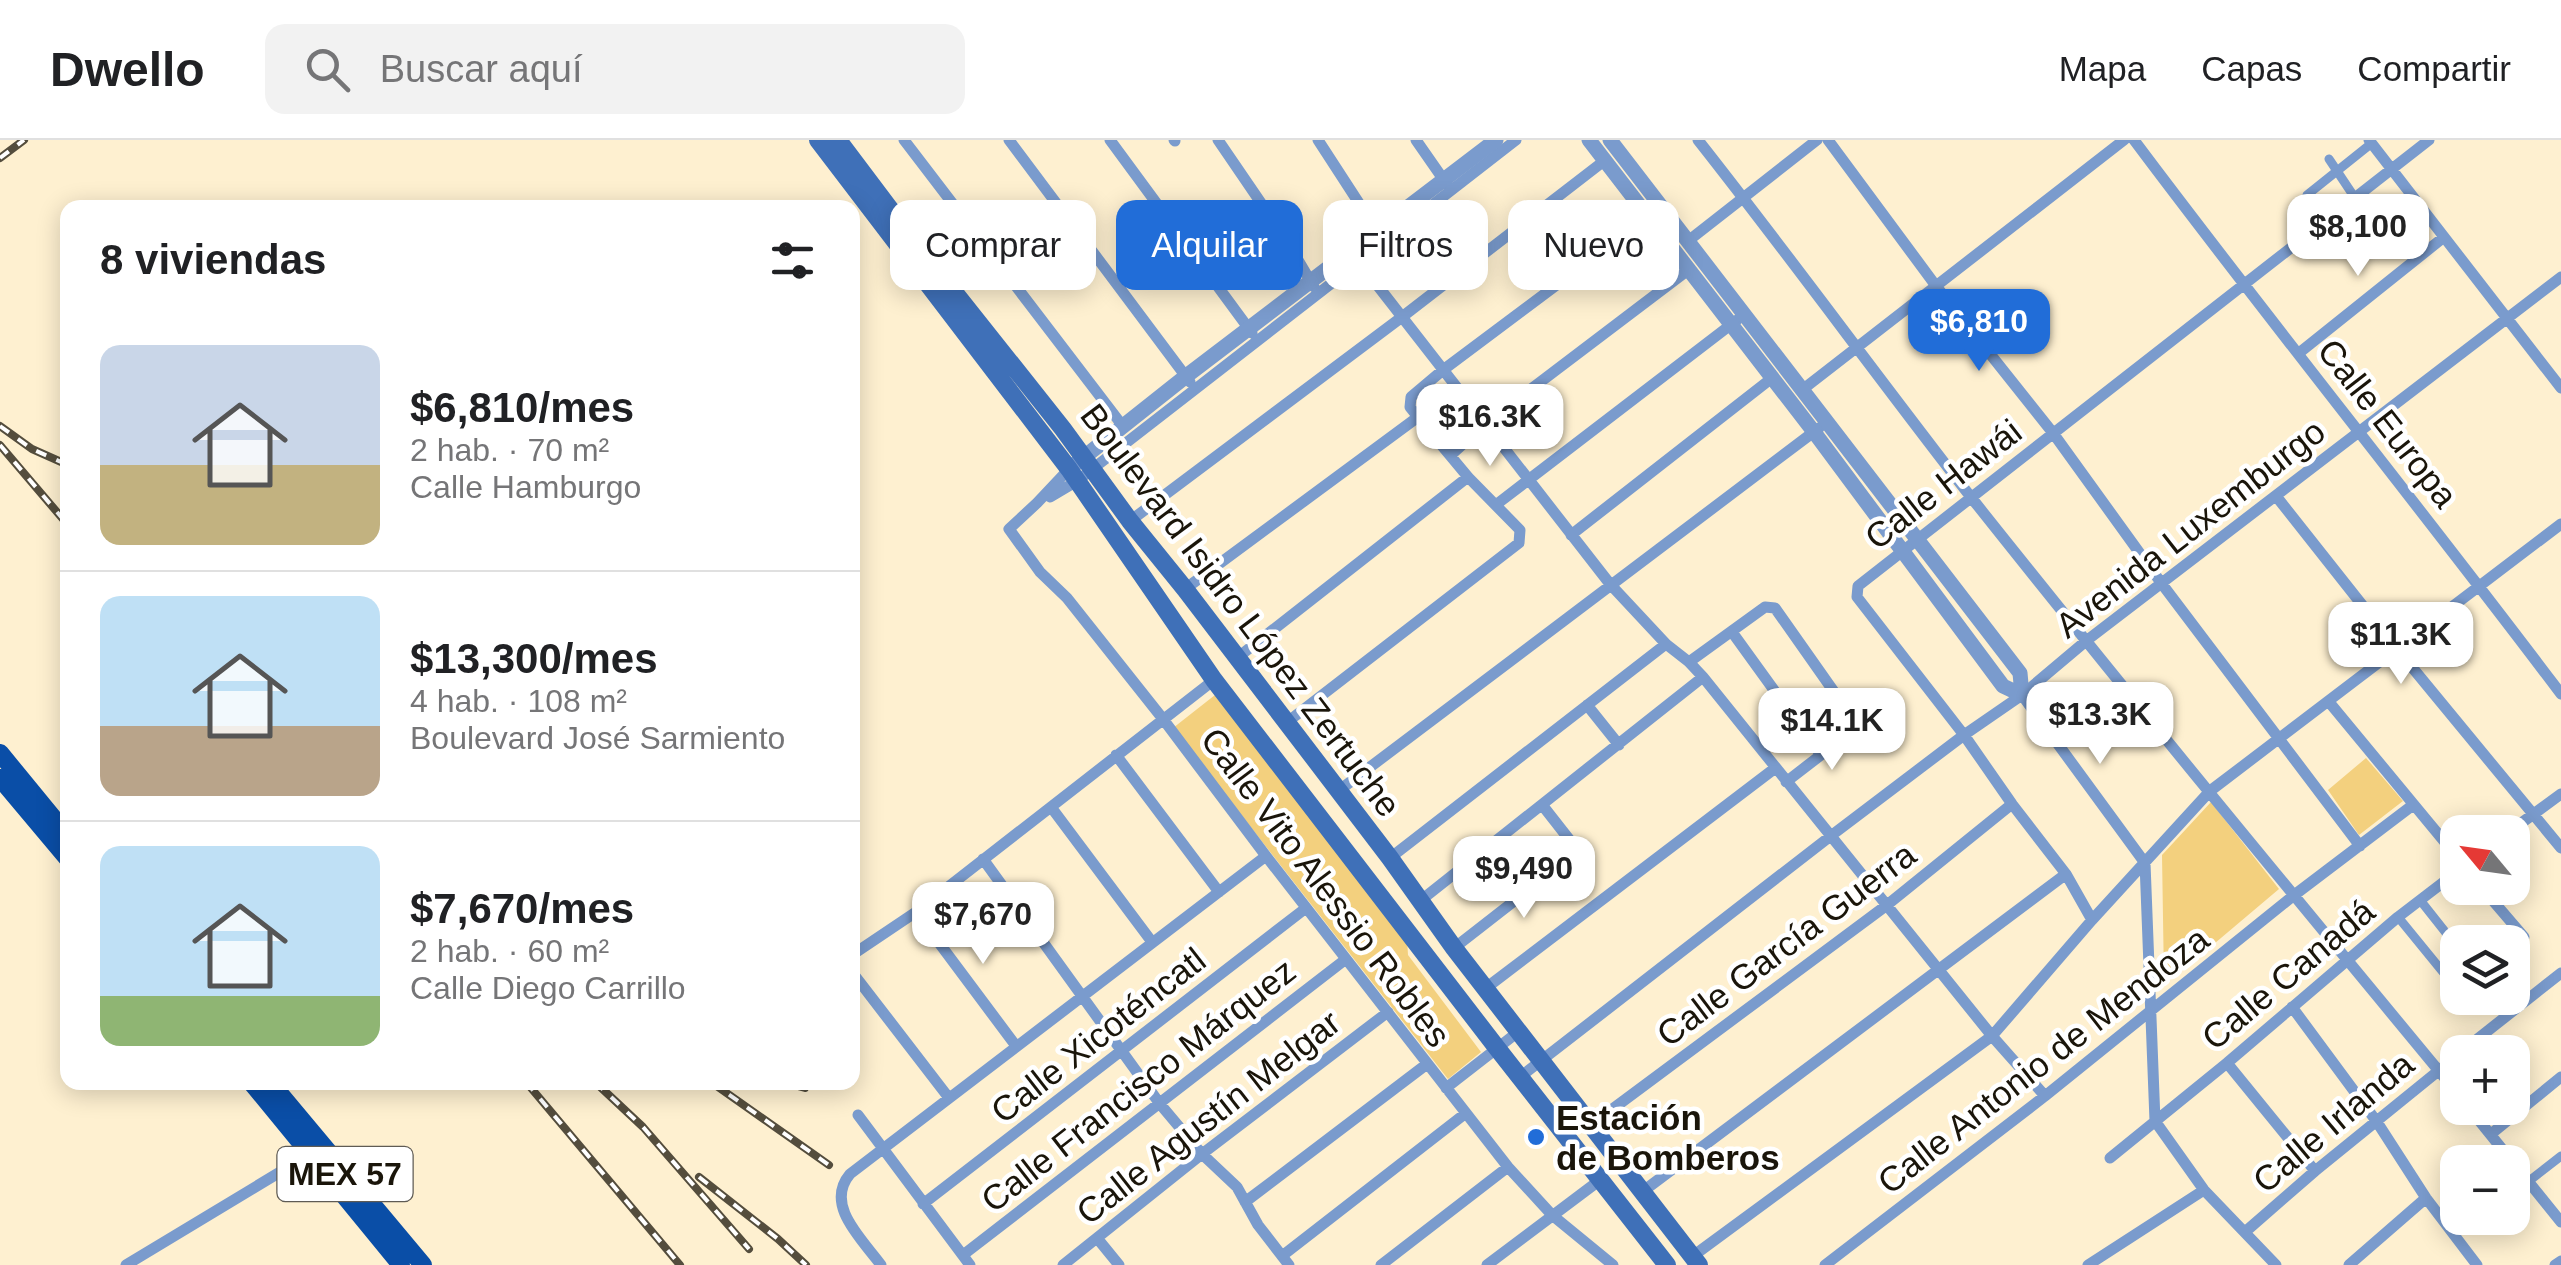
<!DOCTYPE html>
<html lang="es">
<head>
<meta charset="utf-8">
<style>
	body { margin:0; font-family:Arial,sans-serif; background:#f2f2f2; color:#202124; height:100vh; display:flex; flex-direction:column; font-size:38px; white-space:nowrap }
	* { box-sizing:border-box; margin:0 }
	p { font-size:32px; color:#757577 }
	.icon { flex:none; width:55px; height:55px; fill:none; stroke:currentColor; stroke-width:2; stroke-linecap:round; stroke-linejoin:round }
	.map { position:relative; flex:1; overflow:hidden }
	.panel { position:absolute; left:60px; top:60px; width:800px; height:890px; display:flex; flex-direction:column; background:#fff; border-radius:20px; box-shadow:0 5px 25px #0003 }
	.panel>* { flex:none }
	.top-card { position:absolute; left:890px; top:60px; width:950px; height:90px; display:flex; gap:20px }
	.needle { width:65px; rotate:299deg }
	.tools { position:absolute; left:2440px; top:675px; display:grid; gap:20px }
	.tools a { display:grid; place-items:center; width:90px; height:90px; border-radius:20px; background:#fff; box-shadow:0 5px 25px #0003; font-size:50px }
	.price { position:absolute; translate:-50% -85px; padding:0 22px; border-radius:20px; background:#fff; color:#222; font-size:32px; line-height:65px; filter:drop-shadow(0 2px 5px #0008) }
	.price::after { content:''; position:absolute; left:50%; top:60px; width:30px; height:22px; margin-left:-15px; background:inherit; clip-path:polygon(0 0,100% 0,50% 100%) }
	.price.selected { background:#216dd8; color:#fff }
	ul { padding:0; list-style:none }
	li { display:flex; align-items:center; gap:30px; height:250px; padding:0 40px }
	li+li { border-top:2px solid #e0e0e0 }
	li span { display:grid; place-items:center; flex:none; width:280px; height:200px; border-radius:20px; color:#555 }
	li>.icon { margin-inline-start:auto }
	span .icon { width:120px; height:120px; fill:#fffc; stroke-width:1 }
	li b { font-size:42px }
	h2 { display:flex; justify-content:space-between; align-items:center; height:120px; padding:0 40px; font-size:42px }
	.pill { padding:0 35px; border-radius:20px; background:#fff; box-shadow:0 5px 25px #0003; font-size:35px; line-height:90px }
	.pill.selected { background:#216dd8; color:#fff }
	header { display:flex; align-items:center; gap:60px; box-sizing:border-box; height:140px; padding:0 50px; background:#fff; border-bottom:2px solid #e0e0e0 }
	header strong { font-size:48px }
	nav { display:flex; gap:55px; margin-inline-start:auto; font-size:35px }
	.search { width:700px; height:90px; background:#f2f2f2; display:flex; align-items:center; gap:25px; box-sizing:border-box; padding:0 35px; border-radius:20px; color:#757577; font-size:38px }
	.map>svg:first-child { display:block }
	.green { fill:#f3d07e }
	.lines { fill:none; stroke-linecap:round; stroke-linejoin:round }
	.pedestrian { stroke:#7a9bcd; stroke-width:9 }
	.minor { stroke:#7a9bcd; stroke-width:11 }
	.tertiary { stroke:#7a9bcd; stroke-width:15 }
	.secondary { stroke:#3f70b8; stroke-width:18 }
	.primary { stroke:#0a4ea7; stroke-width:18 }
	.rail-casing { stroke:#544d3d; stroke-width:8 }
	.rail { stroke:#fff; stroke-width:4; stroke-dasharray:11; stroke-linecap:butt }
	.poi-dot { fill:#216dd8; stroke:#fff; stroke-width:4 }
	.labels { text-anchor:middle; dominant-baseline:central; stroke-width:9; stroke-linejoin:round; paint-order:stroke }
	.shield { fill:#fff; stroke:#5f5b54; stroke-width:2.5 }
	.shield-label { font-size:32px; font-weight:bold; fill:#1a150a }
	.street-label { font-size:35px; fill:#1a150a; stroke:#fff }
	.poi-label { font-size:35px; font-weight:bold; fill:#1a150a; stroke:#fff; text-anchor:start }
</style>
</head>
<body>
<header>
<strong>Dwello</strong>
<div class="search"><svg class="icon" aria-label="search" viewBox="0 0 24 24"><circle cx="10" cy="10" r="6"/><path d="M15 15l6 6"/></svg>Buscar aquí</div>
<nav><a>Mapa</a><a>Capas</a><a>Compartir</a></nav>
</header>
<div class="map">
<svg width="2561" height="1125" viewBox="0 0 2561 1125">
	<rect width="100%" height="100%" fill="#fef0d0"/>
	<path class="green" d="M1215 555 1407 799 1408 815 1481 912 1448 939 1173 588Z
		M2366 618 2403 661 2359 695 2328 650Z
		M2211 662 2279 749 2189 825 2164 841 2162 715Z"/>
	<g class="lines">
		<path class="pedestrian" d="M2329 19 2355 58
			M2307 55 2372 3
			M2420 760 2458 808
			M2398 777 2447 837 2458 829
			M2529 1041 2561 1016"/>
		<path class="minor" d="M904 0 1122 285
			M1009 0 1190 242
			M1110 0 1252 193
			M1174 0 1175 1
			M1218 0 1285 98 1314 147
			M1318 0 1381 97
			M1416 0 1448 46
			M1698 0C1792 119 1881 242 1974 361 2133 561 2295 757 2458 954
			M1828 0 1936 146 2053 293 2162 444 2360 706
			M2134 0C2274 187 2421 368 2561 554
			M2369 0 2561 248
			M1688 101 1817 0
			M1360 123 1610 444 1666 504 1689 522 1703 537 1992 896 2045 956
			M2299 213 2444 97
			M1802 250 2124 0
			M1451 315 1485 284 1688 130
			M1069 329 1037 363 1009 389 1040 432 1067 458 1163 579 1266 716 1508 1027 1552 1075 1613 1125
			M2276 356 2397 509 2561 708
			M1050 357 1077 341 1516 0
			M1497 364 1737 180
			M1130 381 1402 177 1604 21
			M1571 395 1772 238
			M1185 449 1418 277
			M1732 492 1821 615
			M1237 518 1468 337
			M1689 522 1765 467 1775 468 1856 583 1852 591 1786 642
			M2022 555 2145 723 2155 981 2204 1050 2276 1125
			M2329 562 2458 718
			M1587 565 1619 605
			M1286 583 1519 403 1520 390 1468 337 1418 277 1410 267 1411 257 1443 230 1654 72
			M1116 615 1219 752
			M1337 652 1819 288
			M1051 667 1152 802
			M2509 692 2561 654
			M1390 718 1666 504
			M983 719 1160 964 1202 1014 1237 1047 1258 1085 1289 1125
			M2482 748 2524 797
			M1420 761 1703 537
			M916 772 1016 906
			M2092 780 2066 734 2012 664 1964 595 1857 457 1858 446 2429 0
			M1454 808 1572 716V703L1543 666
			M852 815 916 772 1214 540
			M852 832 949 958
			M1486 848 1774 629
			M2292 867 2377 982 2426 1058 2477 1125
			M2461 912 2561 833
			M2227 923 2315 1031
			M1520 937 1832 695 1964 595 2022 555 2086 501 2561 137
			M1446 948 1518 892
			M2469 968 2561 1082
			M858 975 970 1125
			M1591 985 1887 765 2012 664
			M2491 994 2561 937
			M2110 1018 2227 923 2398 777 2458 731
			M1642 1052 2066 734
			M1245 1062 1427 924
			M923 1064 1306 768
			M2245 1092 2315 1031 2458 915
			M1097 1098 1119 1125
			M963 1115 1346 819
			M1282 1116 1466 973
			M1693 1116 1992 896 2092 780 2210 651 2561 384
			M126 1125 315 1011
			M881 1125C862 1099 824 1065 850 1034L1266 716
			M1063 1125 1202 1014 1388 872
			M1381 1125 1508 1027
			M1487 1125 1600 1040
			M1825 1125 2045 956 2293 756 2413 665
			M2088 1125 2204 1050
			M2349 1125 2426 1058
			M2555 1125 2561 1121"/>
		<path class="tertiary" d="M1589 0 1814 292 2003 546 2022 555
			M1610 0 2020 533 2022 555
			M1069 329 1185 237 1496 0"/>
		<path class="secondary" d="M818 0 1069 329 1214 540 1497 908 1667 1125
			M838 0 920 109 1063 289 1130 381 1185 449 1390 718 1454 808 1699 1125"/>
		<path class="primary" d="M0 613 68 696
			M0 638 68 719
			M251 942 401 1125
			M270 942 423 1125"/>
		<g class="rail-casing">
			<path id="rail" d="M0 18 24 0
				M0 286 32 309 68 325
				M0 305 68 385
				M526 942 680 1125
				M595 942 643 987 749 1109
				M711 942 829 1025
				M783 942 805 948
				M699 1037 778 1099 806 1125"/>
		</g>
		<use href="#rail" class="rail"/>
	</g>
	<circle class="poi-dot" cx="1536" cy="997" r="10"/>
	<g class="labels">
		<rect class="shield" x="277.5" y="1007" width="135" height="54" rx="8"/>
		<g class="shield-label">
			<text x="345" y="1034">MEX 57</text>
		</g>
		<g class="street-label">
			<text transform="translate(2388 283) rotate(52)">Calle Europa</text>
			<text transform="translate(1943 344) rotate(-38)">Calle Hawái</text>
			<text transform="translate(2190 388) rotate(-38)">Avenida Luxemburgo</text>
			<text transform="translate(1241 470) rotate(53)">Boulevard Isidro López Zertuche</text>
			<text transform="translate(1326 747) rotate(53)">Calle Vito Alessio Robles</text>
			<text transform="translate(1786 804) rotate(-37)">Calle García Guerra</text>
			<text transform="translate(2288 834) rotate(-40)">Calle Canadá</text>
			<text transform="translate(1098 895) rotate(-38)">Calle Xicoténcatl</text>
			<text transform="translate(2043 920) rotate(-38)">Calle Antonio de Mendoza</text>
			<text transform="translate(1138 945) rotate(-38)">Calle Francisco Márquez</text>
			<text transform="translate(1208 977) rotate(-38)">Calle Agustín Melgar</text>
			<text transform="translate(2333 982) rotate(-40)">Calle Irlanda</text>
		</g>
		<g class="poi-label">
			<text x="1556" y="977">Estación<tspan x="1556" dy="40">de Bomberos</tspan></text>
		</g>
	</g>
</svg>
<div class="tools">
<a><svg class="needle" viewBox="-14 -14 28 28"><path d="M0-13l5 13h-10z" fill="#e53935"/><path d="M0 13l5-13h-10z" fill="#757577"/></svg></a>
<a><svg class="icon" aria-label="layers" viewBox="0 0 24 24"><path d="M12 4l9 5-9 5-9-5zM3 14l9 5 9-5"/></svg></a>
<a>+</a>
<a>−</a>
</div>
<b class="price" style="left:2358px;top:139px">$8,100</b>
<b class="price selected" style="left:1979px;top:234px">$6,810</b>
<b class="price" style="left:1490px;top:329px">$16.3K</b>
<b class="price" style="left:2401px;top:547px">$11.3K</b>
<b class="price" style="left:2100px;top:627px">$13.3K</b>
<b class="price" style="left:1832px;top:633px">$14.1K</b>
<b class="price" style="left:1524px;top:781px">$9,490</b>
<b class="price" style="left:983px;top:827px">$7,670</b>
<div class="top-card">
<a class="pill">Comprar</a>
<a class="pill selected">Alquilar</a>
<a class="pill">Filtros</a>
<a class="pill">Nuevo</a>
</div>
<section class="panel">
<h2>8 viviendas<svg class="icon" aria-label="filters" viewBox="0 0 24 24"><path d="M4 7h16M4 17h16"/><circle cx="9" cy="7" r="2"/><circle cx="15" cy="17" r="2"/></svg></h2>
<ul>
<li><span style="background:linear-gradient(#c9d6e8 60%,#c2b280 0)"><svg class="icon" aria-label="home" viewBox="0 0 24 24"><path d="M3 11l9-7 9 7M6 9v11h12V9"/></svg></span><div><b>$6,810/mes</b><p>2 hab. · 70 m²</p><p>Calle Hamburgo</p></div></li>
<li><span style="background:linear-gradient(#bfe0f5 65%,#b9a48a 0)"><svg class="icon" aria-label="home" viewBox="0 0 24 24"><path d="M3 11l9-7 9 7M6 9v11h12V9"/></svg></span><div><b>$13,300/mes</b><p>4 hab. · 108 m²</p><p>Boulevard José Sarmiento</p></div></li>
<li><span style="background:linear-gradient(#bfe0f5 75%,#8fb573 0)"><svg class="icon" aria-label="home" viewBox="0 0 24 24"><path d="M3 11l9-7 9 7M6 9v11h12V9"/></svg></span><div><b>$7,670/mes</b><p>2 hab. · 60 m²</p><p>Calle Diego Carrillo</p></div></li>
</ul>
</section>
</div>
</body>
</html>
